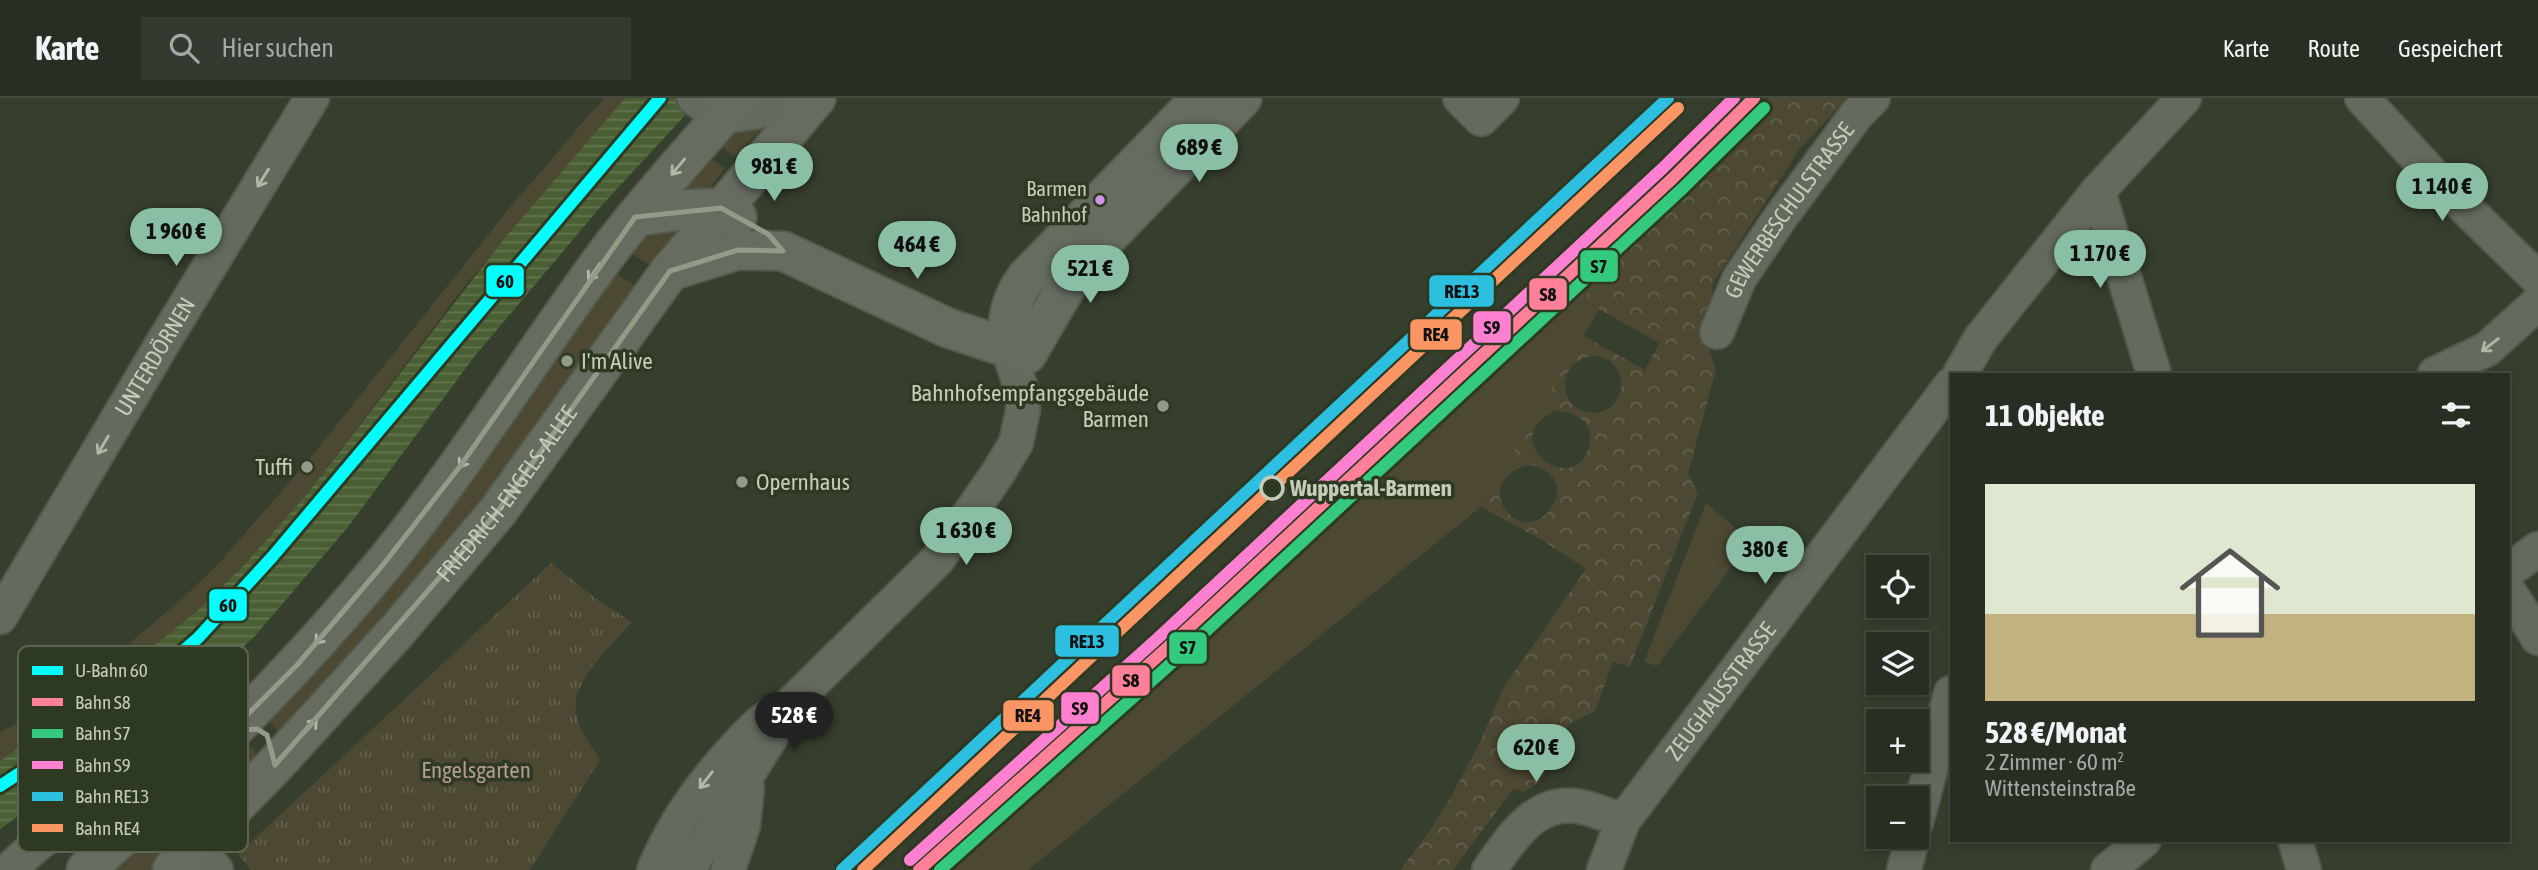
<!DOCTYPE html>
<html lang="de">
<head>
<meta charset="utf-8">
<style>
	body { margin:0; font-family:"Asap Condensed",sans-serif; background:#343a2f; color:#f1f3f6; height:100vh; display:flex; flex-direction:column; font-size:26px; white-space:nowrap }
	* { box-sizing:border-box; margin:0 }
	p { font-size:23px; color:#a5a8a5 }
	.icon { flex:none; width:38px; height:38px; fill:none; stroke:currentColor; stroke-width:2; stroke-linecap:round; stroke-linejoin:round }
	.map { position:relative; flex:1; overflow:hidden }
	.side { position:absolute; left:1950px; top:275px; width:560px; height:469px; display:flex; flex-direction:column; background:#282e22; border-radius:0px; box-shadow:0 4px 10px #0003,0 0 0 2px #444a40 }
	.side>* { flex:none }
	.tools { position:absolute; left:1866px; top:457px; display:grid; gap:14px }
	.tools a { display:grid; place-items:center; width:63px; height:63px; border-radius:0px; background:#282e22; box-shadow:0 4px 10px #0003,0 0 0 2px #444a40; font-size:35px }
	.price { position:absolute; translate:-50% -60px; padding:0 16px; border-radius:24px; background:#8abfa5; color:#111; font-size:23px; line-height:46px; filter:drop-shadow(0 2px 4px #0008) }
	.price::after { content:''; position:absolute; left:50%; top:42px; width:21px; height:16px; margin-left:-10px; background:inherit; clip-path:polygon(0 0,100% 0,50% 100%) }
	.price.selected { background:#222; color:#fff }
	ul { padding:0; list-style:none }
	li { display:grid; align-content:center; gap:14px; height:371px; padding:0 35px }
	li+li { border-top:2px solid #444a40 }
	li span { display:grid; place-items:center; height:217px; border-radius:0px; color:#555 }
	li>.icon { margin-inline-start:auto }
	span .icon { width:126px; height:126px; fill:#fffc; stroke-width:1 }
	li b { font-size:30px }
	h2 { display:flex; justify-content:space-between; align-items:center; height:84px; padding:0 35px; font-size:30px }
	header { display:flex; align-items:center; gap:42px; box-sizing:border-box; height:98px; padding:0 35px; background:#282e22; border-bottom:2px solid #444a40 }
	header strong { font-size:33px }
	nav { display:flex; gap:38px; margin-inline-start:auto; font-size:24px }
	.search { width:490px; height:63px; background:#343a2f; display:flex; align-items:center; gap:18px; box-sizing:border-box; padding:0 24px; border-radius:0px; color:#a5a8a5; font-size:26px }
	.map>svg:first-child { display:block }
	.green { fill:#4c4832 }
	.forest { fill:url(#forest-crowns); fill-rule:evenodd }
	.park { fill:url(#park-tufts) }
	.water { fill:url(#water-rules) }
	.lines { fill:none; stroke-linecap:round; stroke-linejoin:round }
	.minor-casing { stroke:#52584d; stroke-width:37 }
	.major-casing { stroke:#535a4c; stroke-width:42 }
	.minor { stroke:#646b5e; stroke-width:33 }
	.major { stroke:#676c61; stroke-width:38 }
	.rail-1-casing { stroke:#2d3921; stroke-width:18 }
	.rail-2-casing { stroke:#2d3921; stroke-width:18 }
	.rail-3-casing { stroke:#2d3921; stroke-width:18 }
	.rail-4-casing { stroke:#2d3921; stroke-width:18 }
	.rail-5-casing { stroke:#2d3921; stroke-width:18 }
	.rail-1 { stroke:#ff8098; stroke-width:12 }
	.rail-2 { stroke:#33ca7d; stroke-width:12 }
	.rail-3 { stroke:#ff80d1; stroke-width:12 }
	.rail-4 { stroke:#2dbfdf; stroke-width:12 }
	.rail-5 { stroke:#fb9564; stroke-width:12 }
	.metro-1-casing { stroke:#2d3921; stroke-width:18 }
	.metro-1 { stroke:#0ff; stroke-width:12 }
	.oneway { stroke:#b1baa8 }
	.oneway2 { stroke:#b0b9a8 }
	.marked { fill:none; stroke:#929b89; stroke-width:5; stroke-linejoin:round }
	.bus-dot { fill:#d193ec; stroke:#2d3921; stroke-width:2.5 }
	.poi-dot { fill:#929b89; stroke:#2d3921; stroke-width:2.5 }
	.stop-dot { fill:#2d3921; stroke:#c3cdba; stroke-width:3.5 }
	.labels { text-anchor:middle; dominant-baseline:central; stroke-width:7; stroke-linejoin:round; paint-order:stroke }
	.bus-label { font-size:21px; fill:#c3cdba; stroke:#2d3921; text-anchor:end }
	.street-label { font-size:23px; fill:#c3cdba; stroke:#2d3921 }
	.poi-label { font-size:23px; fill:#c3cdba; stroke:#2d3921; text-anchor:start }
	.stop-label { font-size:23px; font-weight:bold; fill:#c3cdba; stroke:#2d3921; text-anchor:start }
	.park-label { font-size:23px; fill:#b69894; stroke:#2d3921 }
	.key { fill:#2d3921; stroke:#5a654f; stroke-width:2 }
	.key-label { font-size:19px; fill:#c3cdba }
	.line-badge { stroke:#2d3921; stroke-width:2.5 }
	.pale-badge-label { font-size:19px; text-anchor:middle; font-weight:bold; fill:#111 }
</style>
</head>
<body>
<header>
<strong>Karte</strong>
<div class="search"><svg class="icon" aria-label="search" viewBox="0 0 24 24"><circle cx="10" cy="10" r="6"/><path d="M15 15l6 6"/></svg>Hier suchen</div>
<nav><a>Karte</a><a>Route</a><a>Gespeichert</a></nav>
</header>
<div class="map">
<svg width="2538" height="772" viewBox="0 0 2538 772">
	<defs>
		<pattern id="forest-crowns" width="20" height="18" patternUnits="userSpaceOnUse" patternTransform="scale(1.75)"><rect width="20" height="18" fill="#4c4832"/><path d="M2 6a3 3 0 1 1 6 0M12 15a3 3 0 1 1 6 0" fill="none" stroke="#64614e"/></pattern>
		<pattern id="park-tufts" width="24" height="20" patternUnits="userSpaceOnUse" patternTransform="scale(1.75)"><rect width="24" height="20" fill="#4c4832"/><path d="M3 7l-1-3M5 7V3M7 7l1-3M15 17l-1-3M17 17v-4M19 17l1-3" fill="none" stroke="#64614e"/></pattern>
		<pattern id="water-rules" width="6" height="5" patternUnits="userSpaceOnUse" patternTransform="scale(1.75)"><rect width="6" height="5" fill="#4b5f34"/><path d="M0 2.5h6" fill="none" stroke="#63754f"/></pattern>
	</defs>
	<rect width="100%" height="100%" fill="#363e2e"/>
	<path class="green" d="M605 0H625L468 184 307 396 243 468 196 514 142 557 84 603 0 663V635L58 599 121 552 182 501 220 464 307 364 519 98C549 67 574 31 605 0Z
		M733 25 763 29 735 59 716 45Z
		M705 57 725 70 703 98 670 94Z
		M678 129 651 168 626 152 653 136Z
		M1608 156 1584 203 1599 212 1481 409 1028 772H951Z
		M610 171 638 190 450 450 279 635 267 621Z
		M1706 405 1751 443 1657 568 1644 564Z
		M245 647 253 651 257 657 254 670 198 726 179 704 236 649Z
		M156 725 176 748 151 772H108Z"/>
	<path class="forest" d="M1768 0H1847L1799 52 1713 185 1709 251 1716 271 1688 376 1698 395 1630 569 1613 564 1595 613 1569 626 1541 683 1524 694 1513 691 1453 772H1400L1429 734 1453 695 1480 644 1503 590 1586 471 1542 442 1481 409 1581 240 1584 238 1645 272 1659 245 1584 203 1608 156ZM1592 258C1636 259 1627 323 1586 314 1580 312 1572 308 1569 302 1558 282 1571 261 1592 258ZM1555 313C1576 312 1595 326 1589 349 1574 402 1494 342 1555 313ZM1529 367C1591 378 1535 455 1505 411 1491 391 1508 370 1529 367Z"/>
	<path class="park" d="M551 465 599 503 632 524C612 547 567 586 577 619 581 635 592 648 600 662L530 772H248L250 770 238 756Z"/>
	<path class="water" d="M625 0H701L603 106 474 259 348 429 255 538 214 575 132 638 0 731V663L84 603 142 557 196 514 243 468 307 396 503 142Z"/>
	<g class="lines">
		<g class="minor-casing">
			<g id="minor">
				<path d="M694 0 721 19 757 14 794 0"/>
				<path d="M1460 0 1481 21 1502 0"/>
				<path d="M2362 0 2444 89 2538 181"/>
				<path d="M2098 93 2154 276"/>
				<path id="s1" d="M1717 234 1739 181 1780 120 1857 16 1873 0"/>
				<path d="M1960 276 1981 240 2098 93 2184 0"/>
				<path d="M2435 276 2487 251 2538 205"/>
				<path d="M2508 473 2538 451"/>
				<path d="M2508 492 2538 540"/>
				<path id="s2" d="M0 519 164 243 312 0"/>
				<path d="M1916 725 1951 595"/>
				<path d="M2295 742 2304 772"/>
				<path d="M195 749 216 772"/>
				<path d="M9 772C58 727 69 715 138 724"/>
				<path d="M654 772C674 724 702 685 738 647 749 635 760 623 774 615"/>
				<path d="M688 772 792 605 938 461 996 378 1016 345 1023 312 1022 293 1008 251"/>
				<path d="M728 772 743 728 747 690"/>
				<path d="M1489 772C1512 740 1536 699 1582 709 1596 712 1610 718 1623 723"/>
				<path id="s3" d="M1604 772 1623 723 1951 287"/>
				<path d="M1904 772 1913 738"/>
				<path d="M2108 772 2144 742"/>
			</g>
		</g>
		<g class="major-casing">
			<g id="major">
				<path d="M635 119 690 111 721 110 737 119"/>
				<path d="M670 173 738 152 783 153 948 230 1027 256 1071 180 1090 157 1242 0"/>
				<path d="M1008 251C1006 224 1010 202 1026 180L1201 0"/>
				<path d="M86 772C190 676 292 578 382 468 464 368 531 258 608 154 648 101 694 51 738 0"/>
				<path id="s4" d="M172 772 275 667 397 533 498 413 670 173 816 0"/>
			</g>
		</g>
		<use href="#minor" class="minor"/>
		<use href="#major" class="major"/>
		<g class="rail-1-casing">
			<path id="rail-1" d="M919 772 1166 551 1673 80 1754 0"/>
		</g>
		<g class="rail-2-casing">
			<path id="rail-2" d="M940 772 1176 561 1683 90 1764 10"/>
		</g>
		<g class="rail-3-casing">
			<path id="rail-3" d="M910 762 1157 541 1663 70 1734 0"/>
		</g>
		<g class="rail-4-casing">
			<path id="rail-4" d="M842 772 1668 0"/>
		</g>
		<g class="rail-5-casing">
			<path id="rail-5" d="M863 772 1678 10"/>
		</g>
		<use href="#rail-1" class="rail-1"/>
		<use href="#rail-2" class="rail-2"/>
		<use href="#rail-3" class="rail-3"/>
		<use href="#rail-4" class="rail-4"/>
		<use href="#rail-5" class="rail-5"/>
		<g class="metro-1-casing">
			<path id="metro-1" d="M0 688 114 613 198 540 273 458 660 0"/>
		</g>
		<use href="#metro-1" class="metro-1"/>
	</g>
	<defs><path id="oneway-shaft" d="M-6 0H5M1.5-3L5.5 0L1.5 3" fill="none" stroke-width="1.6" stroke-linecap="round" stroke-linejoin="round" transform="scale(1.75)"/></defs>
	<g class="oneway">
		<use href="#oneway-shaft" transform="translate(678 69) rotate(130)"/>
		<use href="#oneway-shaft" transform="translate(594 174) rotate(125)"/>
		<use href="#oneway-shaft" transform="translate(465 361) rotate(125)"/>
		<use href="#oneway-shaft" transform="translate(322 538) rotate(130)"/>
		<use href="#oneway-shaft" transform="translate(310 629) rotate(-48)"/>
	</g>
	<g class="oneway2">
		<use href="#oneway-shaft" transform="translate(263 80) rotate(122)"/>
		<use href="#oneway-shaft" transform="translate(2490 247) rotate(143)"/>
		<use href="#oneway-shaft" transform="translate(103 347) rotate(121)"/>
		<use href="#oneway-shaft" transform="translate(706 682) rotate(128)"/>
	</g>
	<path class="marked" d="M721 110 768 136 783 153 738 152 670 173 498 413 275 667 267 637 257 631 231 633 298 566 382 468 461 367 635 119Z"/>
	<circle class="bus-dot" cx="1100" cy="102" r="6"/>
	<g class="poi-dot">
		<circle cx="567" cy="263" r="7"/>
		<circle cx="1163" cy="308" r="7"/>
		<circle cx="307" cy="369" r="7"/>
		<circle cx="742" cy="384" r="7"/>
	</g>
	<circle class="stop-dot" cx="1272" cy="390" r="11"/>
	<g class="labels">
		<g class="bus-label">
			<text x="1087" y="90">Barmen<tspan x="1087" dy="26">Bahnhof</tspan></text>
		</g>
		<g class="street-label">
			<text stroke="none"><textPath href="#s1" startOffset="142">GEWERBESCHULSTRASSE</textPath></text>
			<text stroke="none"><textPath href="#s2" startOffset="303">UNTERDÖRNEN</textPath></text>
			<text stroke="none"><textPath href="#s4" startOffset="504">FRIEDRICH-ENGELS-ALLEE</textPath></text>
			<text stroke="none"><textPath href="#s3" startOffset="215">ZEUGHAUSSTRASSE</textPath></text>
		</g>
		<g class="poi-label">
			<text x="581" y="263">I'm Alive</text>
			<text x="1149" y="295" text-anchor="end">Bahnhofsempfangsgebäude<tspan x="1149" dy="26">Barmen</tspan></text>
			<text x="293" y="369" text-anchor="end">Tuffi</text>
			<text x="756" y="384">Opernhaus</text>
		</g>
		<g class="stop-label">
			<text x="1290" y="390">Wuppertal-Barmen</text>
		</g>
		<g class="park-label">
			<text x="476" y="672">Engelsgarten</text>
		</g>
	</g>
	<rect x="18" y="548" width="230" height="206" rx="10" class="key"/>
	<rect x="32" y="568" width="31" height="9" fill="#0ff"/>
	<rect x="32" y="600" width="31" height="8" fill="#ff8098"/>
	<rect x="32" y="631" width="31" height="9" fill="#33ca7d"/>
	<rect x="32" y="663" width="31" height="8" fill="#ff80d1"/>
	<rect x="32" y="694" width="31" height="9" fill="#2dbfdf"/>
	<rect x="32" y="726" width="31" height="8" fill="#fb9564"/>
	<g class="key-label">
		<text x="75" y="579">U-Bahn 60</text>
		<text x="75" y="611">Bahn S8</text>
		<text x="75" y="642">Bahn S7</text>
		<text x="75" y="674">Bahn S9</text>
		<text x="75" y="705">Bahn RE13</text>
		<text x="75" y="737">Bahn RE4</text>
	</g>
	<g class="line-badge">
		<rect x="1579" y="151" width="40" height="34" rx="7" fill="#33ca7d"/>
		<rect x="485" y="166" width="40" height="34" rx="7" fill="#0ff"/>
		<rect x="1428" y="176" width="67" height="34" rx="7" fill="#2dbfdf"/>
		<rect x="1528" y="179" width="40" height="34" rx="7" fill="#ff8098"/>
		<rect x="1472" y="212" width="40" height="34" rx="7" fill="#ff80d1"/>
		<rect x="1409" y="220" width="54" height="33" rx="7" fill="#fb9564"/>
		<rect x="208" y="490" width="40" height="34" rx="7" fill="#0ff"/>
		<rect x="1054" y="526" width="66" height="34" rx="7" fill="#2dbfdf"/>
		<rect x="1168" y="533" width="40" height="34" rx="7" fill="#33ca7d"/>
		<rect x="1111" y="566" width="40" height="33" rx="7" fill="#ff8098"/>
		<rect x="1060" y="593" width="40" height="34" rx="7" fill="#ff80d1"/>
		<rect x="1002" y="601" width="53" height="33" rx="7" fill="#fb9564"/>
	</g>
	<g class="pale-badge-label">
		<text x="1599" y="175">S7</text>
		<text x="505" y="190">60</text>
		<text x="1462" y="200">RE13</text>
		<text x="1548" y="203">S8</text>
		<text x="1492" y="236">S9</text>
		<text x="1436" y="243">RE4</text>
		<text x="228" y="514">60</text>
		<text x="1087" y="550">RE13</text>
		<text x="1188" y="556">S7</text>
		<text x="1131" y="589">S8</text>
		<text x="1080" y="617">S9</text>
		<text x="1028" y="624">RE4</text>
	</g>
</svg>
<div class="tools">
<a><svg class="icon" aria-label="locate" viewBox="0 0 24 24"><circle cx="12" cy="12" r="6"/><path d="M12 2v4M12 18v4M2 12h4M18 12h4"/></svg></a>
<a><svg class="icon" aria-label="layers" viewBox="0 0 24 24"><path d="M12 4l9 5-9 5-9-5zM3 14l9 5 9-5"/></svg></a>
<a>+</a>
<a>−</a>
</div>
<b class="price" style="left:1199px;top:86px">689 €</b>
<b class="price" style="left:774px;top:105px">981 €</b>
<b class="price" style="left:2442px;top:125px">1 140 €</b>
<b class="price" style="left:176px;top:170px">1 960 €</b>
<b class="price" style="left:917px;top:183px">464 €</b>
<b class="price" style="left:2100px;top:192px">1 170 €</b>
<b class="price" style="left:1090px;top:207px">521 €</b>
<b class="price" style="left:966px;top:469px">1 630 €</b>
<b class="price" style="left:1765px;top:488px">380 €</b>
<b class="price selected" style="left:794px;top:654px">528 €</b>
<b class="price" style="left:1536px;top:686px">620 €</b>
<section class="side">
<h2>11 Objekte<svg class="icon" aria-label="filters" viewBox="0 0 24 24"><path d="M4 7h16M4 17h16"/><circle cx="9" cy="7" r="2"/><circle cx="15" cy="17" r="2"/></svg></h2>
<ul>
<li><span style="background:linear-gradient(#dfe7d0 60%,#c2b280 0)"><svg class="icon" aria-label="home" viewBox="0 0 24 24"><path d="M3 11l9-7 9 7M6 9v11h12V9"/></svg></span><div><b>528 €/Monat</b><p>2 Zimmer · 60 m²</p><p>Wittensteinstraße</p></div></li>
</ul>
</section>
</div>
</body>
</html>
